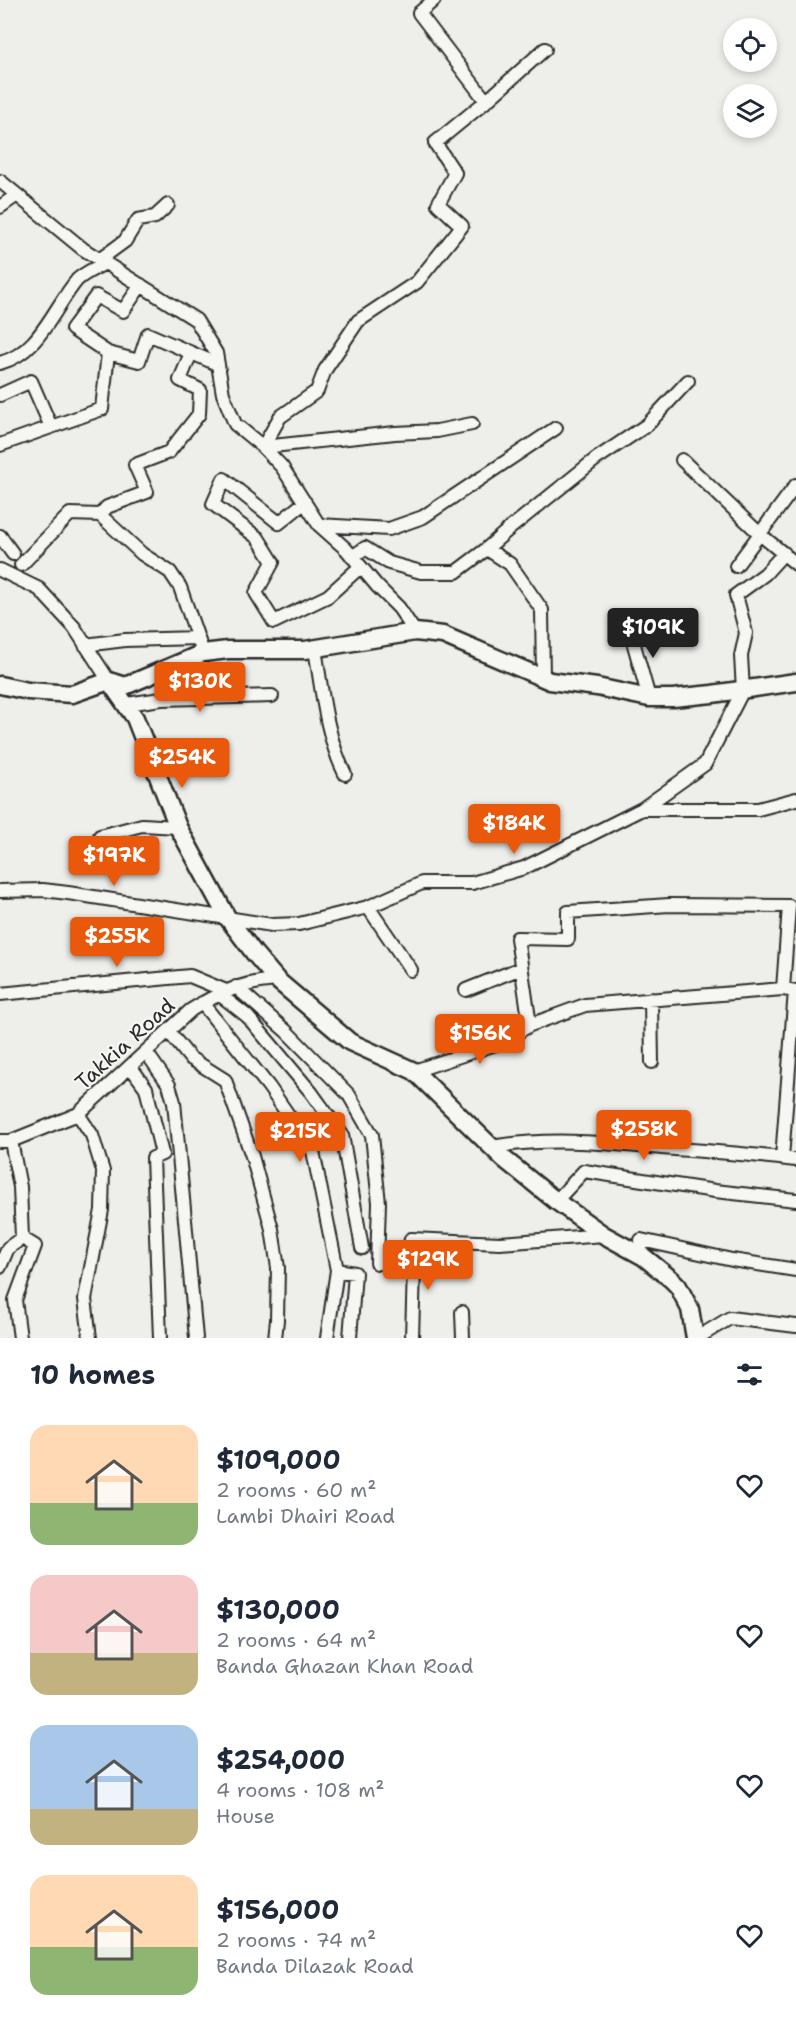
<!DOCTYPE html>
<html lang="en">
<head>
<meta charset="utf-8">
<style>
	body { margin:0; font-family:"Shantell Sans",sans-serif; background:#f6f6f7; color:#1f2937; height:100vh; display:flex; flex-direction:column; font-size:22px; white-space:nowrap }
	* { box-sizing:border-box; margin:0 }
	p { font-size:20px; color:#747a83 }
	.icon { flex:none; width:33px; height:33px; fill:none; stroke:currentColor; stroke-width:2; stroke-linecap:round; stroke-linejoin:round }
	.map { position:relative; height:1338px; overflow:hidden }
	.details { display:flex; flex-direction:column; background:#fff; flex:1 }
	.details>* { flex:none }
	.controls { position:absolute; left:723px; top:18px; display:grid; gap:12px }
	.controls a { display:grid; place-items:center; width:54px; height:54px; border-radius:50%; background:#fff; box-shadow:0 3px 9px #0003; font-size:30px }
	.price { position:absolute; translate:-50% -51px; padding:0 14px; border-radius:6px; background:#ea580c; color:#fff; font-size:20px; line-height:39px; filter:drop-shadow(0 2px 3px #0008) }
	.price::after { content:''; position:absolute; left:50%; top:36px; width:18px; height:14px; margin-left:-9px; background:inherit; clip-path:polygon(0 0,100% 0,50% 100%) }
	.price.on { background:#222; color:#fff }
	ul { padding:0; list-style:none }
	li { display:flex; align-items:center; gap:18px; height:150px; padding:0 30px }
	li span { display:grid; place-items:center; flex:none; width:168px; height:120px; border-radius:18px; color:#555 }
	li>.icon { margin-inline-start:auto }
	span .icon { width:72px; height:72px; fill:#fffc; stroke-width:1 }
	li b { font-size:26px }
	h2 { display:flex; justify-content:space-between; align-items:center; height:72px; padding:0 30px; font-size:26px }
	.map>svg:first-child { display:block }
	.lines { fill:none; stroke-linecap:round; stroke-linejoin:round }
	.street-casing { stroke:#2b2b2b; stroke-width:16 }
	.secondary-casing { stroke:#2b2b2b; stroke-width:21 }
	.street { stroke:#f6f6f2; stroke-width:12 }
	.secondary { stroke:#f6f6f2; stroke-width:16 }
	.labels { text-anchor:middle; dominant-baseline:central; stroke-width:4.5; stroke-linejoin:round; paint-order:stroke }
	.street-label { font-size:21px; fill:#2b2b2b; stroke:#f6f6f2 }
</style>
</head>
<body>
<div class="map">
<svg width="796" height="1338" viewBox="0 0 796 1338">
	<rect width="100%" height="100%" fill="#eeeeea"/>
	<filter id="ink" filterUnits="userSpaceOnUse"><feTurbulence type="fractalNoise" baseFrequency=".0167" numOctaves="2"/><feDisplacementMap in="SourceGraphic" scale="12" xChannelSelector="R" yChannelSelector="G"/><feConvolveMatrix kernelMatrix="1 2 1 2 8 2 1 2 1" color-interpolation-filters="sRGB"/></filter>
	<g filter="url(#ink)">
		<g class="lines">
			<g class="street-casing">
				<path id="street" d="M434 0 419 13 486 101
					M0 181 83 249 196 320 216 353 223 394 235 424 263 447 282 467 319 525 346 549 377 586 399 608 415 632
					M0 207 17 195
					M99 260 125 241 138 220 155 217 168 205
					M108 353 139 361 148 334 217 364
					M0 363C39 353 53 309 77 280 84 273 96 268 105 263
					M0 395 31 381 51 427
					M0 445 102 409 108 353 72 329 96 296 123 311 141 285
					M263 447 280 417 317 391 325 370 358 321 417 282 462 226 438 204 455 173 435 143 490 98 545 49
					M263 447 395 433 437 431 472 424
					M682 460 761 535 796 564
					M305 502 279 523 224 479 213 504 258 538 273 562 256 593 274 622 328 596 360 567
					M100 515 107 507 147 492 135 465 169 452 199 414 200 390 180 380 191 353
					M319 525 389 529 423 517 556 428
					M0 536 13 554
					M487 549 510 564 542 610 543 678
					M352 557 365 548 389 563 421 572H456L484 551 509 529 596 459 647 425 688 381
					M21 565 70 514 100 515 142 554 170 572 180 587 203 653
					M736 566 796 485
					M0 570 39 589 74 627 109 681
					M629 627 649 698
					M85 645 125 640 198 638
					M315 649C322 690 326 736 345 774
					M127 704 161 699 272 696
					M642 809 705 764 743 690 741 656 746 633 736 595 765 574 784 553
					M100 836 142 825 178 827
					M0 891 43 890 68 893 272 925 299 924 368 907 422 883H472L524 868 642 809H758L796 799
					M368 907 411 970
					M236 987 286 1031 349 1095 372 1135 379 1203 377 1263 406 1265 411 1239 500 1243 604 1235
					M466 990 521 968
					M0 994 190 976 226 991
					M219 994 247 1016 311 1092 342 1135 362 1248
					M651 999 652 1062
					M202 1003 269 1087 313 1151 337 1270 355 1273 350 1338
					M530 1025 517 938 568 939V912L669 905 789 906 783 989 796 991
					M169 1032 190 1058 225 1080 252 1156 272 1229 278 1268 277 1320 275 1338
					M146 1052 169 1085 174 1102 196 1338
					M130 1066 146 1088 162 1154 153 1158 160 1338
					M414 1071 502 1042 530 1025 585 1005 783 989
					M78 1114 92 1135 103 1171 102 1210 85 1299 90 1338
					M0 1141H11L78 1114 191 1010C218 993 244 982 277 980
					M11 1141 20 1187 22 1238 35 1246 15 1300 20 1338
					M492 1147C549 1137 605 1143 662 1148 707 1151 752 1154 796 1160
					M782 1158 795 991
					M556 1201 584 1171 715 1191 796 1200
					M639 1255 641 1240 732 1260 796 1270
					M406 1265 414 1268 412 1338
					M0 1267 8 1248 22 1238
					M462 1312 463 1338
					M327 1338 337 1270
					M697 1338 730 1318 796 1326"/>
			</g>
			<g class="secondary-casing">
				<path id="secondary" d="M109 681 135 718 178 827 227 917 254 953 277 980 350 1042 414 1071 504 1159 556 1201 604 1235 644 1257 671 1279 678 1286 690 1309 695 1338
					M0 685 28 691 72 694 109 681 125 686 203 653 228 650H305L415 632 443 635 550 681 597 687 649 698H673L712 694 796 682"/>
			</g>
			<use href="#street" class="street"/>
			<use href="#secondary" class="secondary"/>
		</g>
	</g>
	<g class="labels">
		<g class="street-label">
			<text transform="translate(125 1044) rotate(-42)">Takkia Road</text>
		</g>
	</g>
</svg>
<div class="controls">
<a><svg class="icon" aria-label="locate" viewBox="0 0 24 24"><circle cx="12" cy="12" r="6"/><path d="M12 2v4M12 18v4M2 12h4M18 12h4"/></svg></a>
<a><svg class="icon" aria-label="layers" viewBox="0 0 24 24"><path d="M12 4l9 5-9 5-9-5zM3 14l9 5 9-5"/></svg></a>
</div>
<b class="price on" style="left:653px;top:659px">$109K</b>
<b class="price" style="left:200px;top:713px">$130K</b>
<b class="price" style="left:182px;top:789px">$254K</b>
<b class="price" style="left:514px;top:855px">$184K</b>
<b class="price" style="left:114px;top:887px">$197K</b>
<b class="price" style="left:117px;top:968px">$255K</b>
<b class="price" style="left:480px;top:1065px">$156K</b>
<b class="price" style="left:644px;top:1161px">$258K</b>
<b class="price" style="left:300px;top:1163px">$215K</b>
<b class="price" style="left:428px;top:1291px">$129K</b>
</div>
<section class="details">
<h2>10 homes<svg class="icon" aria-label="filters" viewBox="0 0 24 24"><path d="M4 7h16M4 17h16"/><circle cx="9" cy="7" r="2"/><circle cx="15" cy="17" r="2"/></svg></h2>
<ul>
<li><span style="background:linear-gradient(#ffd9b3 65%,#8fb573 0)"><svg class="icon" aria-label="home" viewBox="0 0 24 24"><path d="M3 11l9-7 9 7M6 9v11h12V9"/></svg></span><div><b>$109,000</b><p>2 rooms · 60 m²</p><p>Lambi Dhairi Road</p></div><svg class="icon" aria-label="heart" viewBox="0 0 24 24"><path d="M12 20l-8-8c-3-5 5-10 8-4 3-6 11-1 8 4z"/></svg></li>
<li><span style="background:linear-gradient(#f6c9c9 65%,#c2b280 0)"><svg class="icon" aria-label="home" viewBox="0 0 24 24"><path d="M3 11l9-7 9 7M6 9v11h12V9"/></svg></span><div><b>$130,000</b><p>2 rooms · 64 m²</p><p>Banda Ghazan Khan Road</p></div><svg class="icon" aria-label="heart" viewBox="0 0 24 24"><path d="M12 20l-8-8c-3-5 5-10 8-4 3-6 11-1 8 4z"/></svg></li>
<li><span style="background:linear-gradient(#a9c7e8 70%,#c2b280 0)"><svg class="icon" aria-label="home" viewBox="0 0 24 24"><path d="M3 11l9-7 9 7M6 9v11h12V9"/></svg></span><div><b>$254,000</b><p>4 rooms · 108 m²</p><p>House</p></div><svg class="icon" aria-label="heart" viewBox="0 0 24 24"><path d="M12 20l-8-8c-3-5 5-10 8-4 3-6 11-1 8 4z"/></svg></li>
<li><span style="background:linear-gradient(#ffd9b3 60%,#8fb573 0)"><svg class="icon" aria-label="home" viewBox="0 0 24 24"><path d="M3 11l9-7 9 7M6 9v11h12V9"/></svg></span><div><b>$156,000</b><p>2 rooms · 74 m²</p><p>Banda Dilazak Road</p></div><svg class="icon" aria-label="heart" viewBox="0 0 24 24"><path d="M12 20l-8-8c-3-5 5-10 8-4 3-6 11-1 8 4z"/></svg></li>
</ul>
</section>
</body>
</html>
